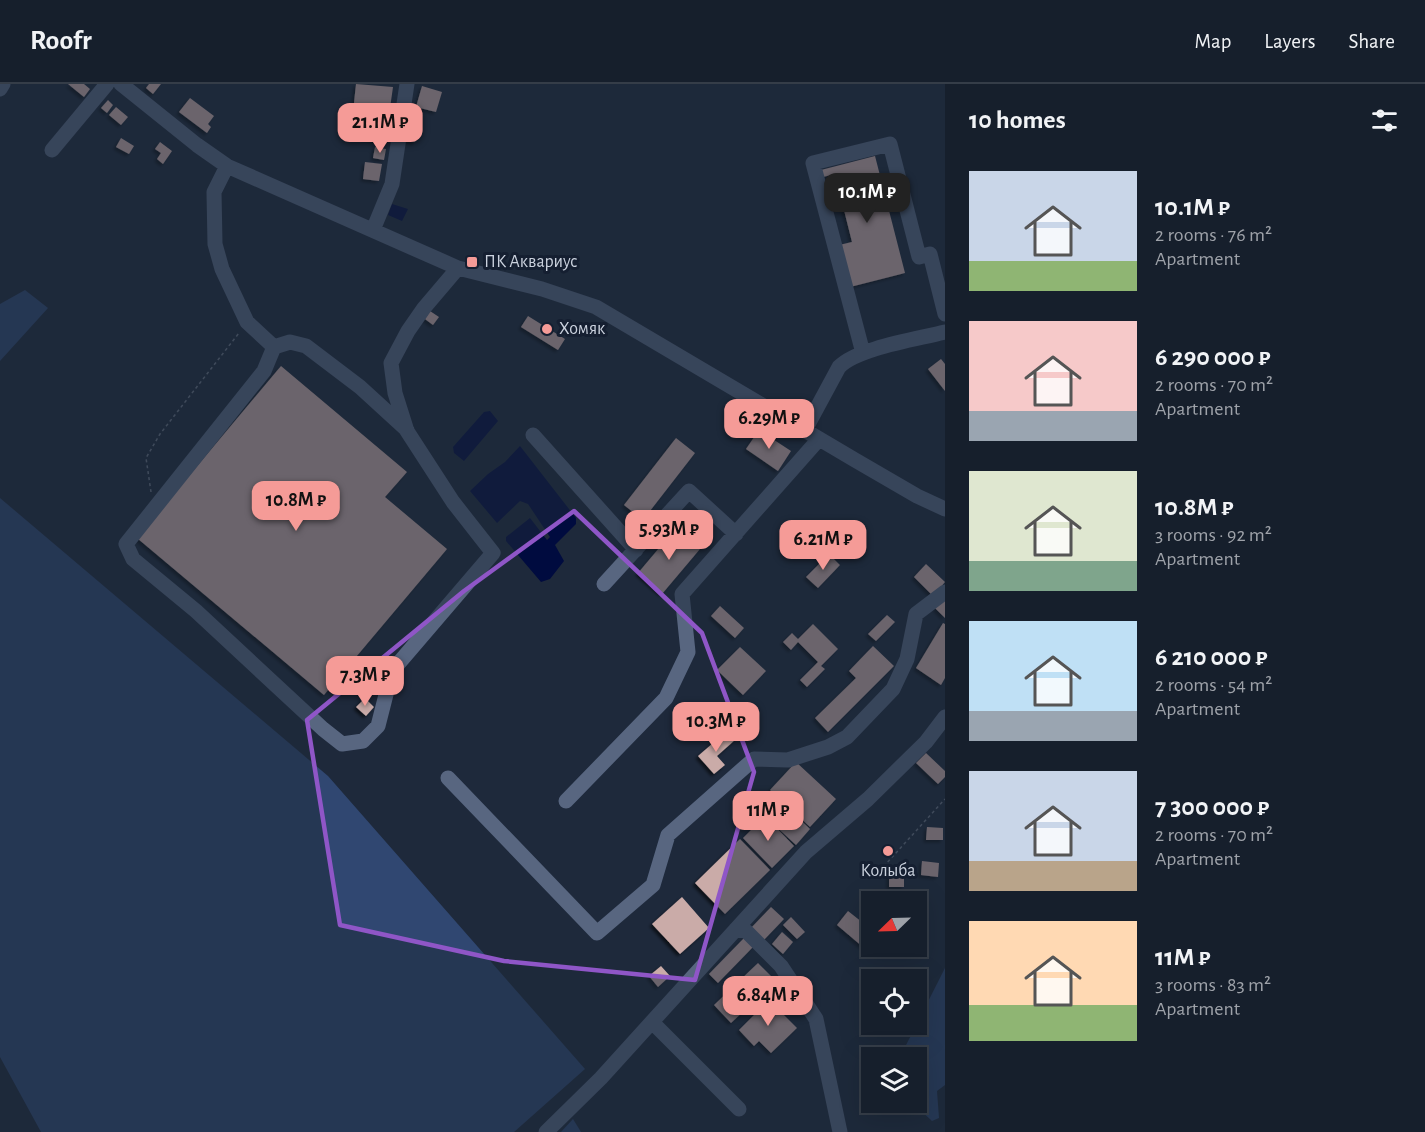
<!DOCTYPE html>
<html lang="en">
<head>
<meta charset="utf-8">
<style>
	body { margin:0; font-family:"Alegreya Sans",sans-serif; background:#1f2734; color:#f1f3f6; height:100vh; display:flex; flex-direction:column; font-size:22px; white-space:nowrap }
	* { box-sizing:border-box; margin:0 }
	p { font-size:20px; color:#9ea2a9 }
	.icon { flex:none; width:33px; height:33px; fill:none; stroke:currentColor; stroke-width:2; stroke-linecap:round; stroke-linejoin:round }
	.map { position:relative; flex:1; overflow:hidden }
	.panel { display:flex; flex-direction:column; background:#161f2c; width:480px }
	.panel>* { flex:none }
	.needle { width:39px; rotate:247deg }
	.tools { position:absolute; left:861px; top:807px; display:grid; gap:12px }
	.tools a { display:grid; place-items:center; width:66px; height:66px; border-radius:0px; background:#161f2c; box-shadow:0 6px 24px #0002,0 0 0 2px #353d48; font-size:30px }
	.price { position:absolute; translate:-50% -51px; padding:0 14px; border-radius:12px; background:#f59b97; color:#111; font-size:20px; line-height:39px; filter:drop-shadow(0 2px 3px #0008) }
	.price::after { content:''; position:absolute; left:50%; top:36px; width:18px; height:14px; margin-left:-9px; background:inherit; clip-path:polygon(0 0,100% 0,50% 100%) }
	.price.active { background:#222; color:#fff }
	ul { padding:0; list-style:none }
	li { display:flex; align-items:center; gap:18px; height:150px; padding:0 24px }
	li span { display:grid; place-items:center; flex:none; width:168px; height:120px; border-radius:0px; color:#555 }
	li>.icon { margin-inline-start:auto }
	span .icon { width:72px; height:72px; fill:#fffc; stroke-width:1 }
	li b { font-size:26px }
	h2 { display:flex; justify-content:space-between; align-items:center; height:72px; padding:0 24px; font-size:26px }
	header { display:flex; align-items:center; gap:36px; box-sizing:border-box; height:84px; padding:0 30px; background:#161f2c; border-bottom:2px solid #353d48 }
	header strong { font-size:28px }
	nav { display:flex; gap:33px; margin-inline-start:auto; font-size:21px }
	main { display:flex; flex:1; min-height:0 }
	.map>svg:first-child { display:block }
	.green { fill:#304771 }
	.water { fill:#000b3f }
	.building { fill:#caaba8; filter:url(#shadow) }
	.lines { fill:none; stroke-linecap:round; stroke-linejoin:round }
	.path { stroke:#697282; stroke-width:1.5; stroke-dasharray:3 3; stroke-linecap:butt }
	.minor { stroke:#586680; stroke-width:15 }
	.marked { fill:none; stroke:#8f56c7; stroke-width:4.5; stroke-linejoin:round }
	.poi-dot { fill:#f59b97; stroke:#151f31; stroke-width:2 }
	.labels { text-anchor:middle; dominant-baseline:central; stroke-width:6; stroke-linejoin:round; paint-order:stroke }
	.poi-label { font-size:18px; fill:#cbd2de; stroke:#151f31; text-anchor:start }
</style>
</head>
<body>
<header>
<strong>Roofr</strong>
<nav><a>Map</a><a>Layers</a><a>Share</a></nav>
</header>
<main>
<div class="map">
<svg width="945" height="1048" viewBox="0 0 945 1048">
	<defs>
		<filter id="shadow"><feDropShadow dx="-2.5" dy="2.5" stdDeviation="1.5" flood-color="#0009"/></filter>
	</defs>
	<rect width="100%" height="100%" fill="#1e293b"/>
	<path class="green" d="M25 206 48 224 0 277V220Z
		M0 414 328 692 585 985 514 1048H41L0 973Z
		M945 884V1001L937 1007 939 1034 932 1037 913 1019 916 1018V974L900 973Z
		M573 1035 581 1048H561Z"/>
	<path class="water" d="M392 120 408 125 402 137 388 131Z
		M490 327 498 337 464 377 454 369 453 363 484 328Z
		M520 362 576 434V440L555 461 564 477 550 495 541 498 506 457V453L530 434 547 456 550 453 528 420 520 417 497 439 470 407 488 390 505 378Z"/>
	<path class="building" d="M68 0H84L90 5 84 13Z
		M149 0H161L153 10 146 4Z
		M356 0 393 3 390 24 354 19Z
		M422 2 442 8 436 28 416 23Z
		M190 14 214 32 208 40 211 43 207 49 179 28Z
		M108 16 113 21 107 29 101 24Z
		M116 23 128 33 121 41 109 31Z
		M366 41 391 45 388 58 364 54Z
		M410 44 418 47 415 58 407 56Z
		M121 54 134 62 129 70 116 63Z
		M160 58 172 67 163 80 157 75 161 69 155 65Z
		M375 63 386 65 384 76 373 74Z
		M875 72 905 189 850 203 839 161 852 158 835 90 823 93 821 86Z
		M365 78 382 80 379 97 363 95Z
		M430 227 439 233 433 241 425 235Z
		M528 232 565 255 558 266 521 243Z
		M941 275 945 280V307L928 285Z
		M281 282 407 388 385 413 447 465 324 611 137 454Z
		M759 346 791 367 778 387 746 365Z
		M676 354 695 369 643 436 624 421Z
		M676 444 700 465 662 510 638 489Z
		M829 470 840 481 818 504 806 493Z
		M926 480 945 498 933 512 914 493Z
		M945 515V534L935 524Z
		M720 522 744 544 735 554 711 532Z
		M887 531 895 538 876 557 868 550Z
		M943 539 945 540V594L941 601 916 584Z
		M813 540 838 565 821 582 825 585 807 603 800 596 818 578 798 558 791 566 783 558 792 549 798 555Z
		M873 562 894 582 828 648 815 634 856 594 849 587Z
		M740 563 766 587 743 611 717 586Z
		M365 614 374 623 366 632 356 623Z
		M727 647 735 656 717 672 725 681 714 690 698 672Z
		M926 669 945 687V693L938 700 916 679Z
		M796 678 836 715 810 743 770 706Z
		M771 708 810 745 796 761 756 724Z
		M765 732 794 762 772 784 743 754Z
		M927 743 943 744V756H926Z
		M740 755 770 786 725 830 695 799Z
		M922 777 939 779 938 793 921 791Z
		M889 789 904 790V803H889Z
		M682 813 709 844 680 870 652 840Z
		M771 823 784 835 763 857 751 844Z
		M848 827 872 846V862H875L870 869 837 841Z
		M791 833 805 848 797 855 783 841Z
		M782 848 793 858 783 870 772 860Z
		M744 854 753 863 718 899 709 890Z
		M758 879 776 897 731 939 714 921Z
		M661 882 670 892 658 903 649 892Z
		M769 916 797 944 771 969 759 957 754 962 739 946Z"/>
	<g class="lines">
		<path class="path" d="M151 408 146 374 160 350 239 249
			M885 789V781L945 715"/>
		<path class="minor" d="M121 0 197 61 227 82 458 184 542 205 596 223 855 376 917 412 945 425
			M0 5 3 0
			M52 66 107 0
			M227 82 214 108 215 160 222 185 247 238 274 263 264 287 126 460 133 475 196 527 323 645 342 660 363 657 378 642 392 587 493 469 453 418 407 347 395 309 391 279 408 247 424 224 458 184
			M373 146 392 100 407 0
			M274 263 290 258 306 262 360 303 407 346
			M863 269 813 79 890 60 919 173 930 170 945 230
			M805 346 839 283C857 264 918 255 945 248
			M533 351 636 466
			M604 500 689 407 736 450
			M448 694 597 849 653 801 668 751 754 675 788 676 828 663 847 653 893 605 907 575 916 530 945 508
			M566 717 666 614 688 568 682 510 819 355
			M736 845 746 847 781 882 816 935 840 1048
			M652 938 739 1025
			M546 1048 601 994 806 768 868 715 926 658 945 633"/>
	</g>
	<path d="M0 0H945V1048H0ZM574 427 702 549 754 688 695 896 504 877 340 841 307 636 464 507Z" fill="#1e293b" fill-opacity=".55" fill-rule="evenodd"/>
	<path class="marked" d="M574 427 702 549 754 688 695 896 504 877 340 841 307 636 464 507Z"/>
	<g class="poi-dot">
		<rect x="466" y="172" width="12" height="12" rx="3"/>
		<circle cx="547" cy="245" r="6"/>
		<circle cx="888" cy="767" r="6"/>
	</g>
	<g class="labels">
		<g class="poi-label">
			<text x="484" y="178">ПК Аквариус</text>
			<text x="559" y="245">Хомяк</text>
			<text x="888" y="787" text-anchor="middle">Колыба</text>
		</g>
	</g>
</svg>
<div class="tools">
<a><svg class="needle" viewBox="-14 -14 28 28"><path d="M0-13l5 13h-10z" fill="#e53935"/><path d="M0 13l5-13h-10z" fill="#9ea2a9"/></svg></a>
<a><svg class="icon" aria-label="locate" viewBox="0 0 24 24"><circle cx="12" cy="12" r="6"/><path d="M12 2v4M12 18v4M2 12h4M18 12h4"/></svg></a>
<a><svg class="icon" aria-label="layers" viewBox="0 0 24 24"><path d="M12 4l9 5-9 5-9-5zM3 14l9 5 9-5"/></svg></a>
</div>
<b class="price" style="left:380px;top:70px">21.1M ₽</b>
<b class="price active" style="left:867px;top:140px">10.1M ₽</b>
<b class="price" style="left:769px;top:366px">6.29M ₽</b>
<b class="price" style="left:296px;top:448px">10.8M ₽</b>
<b class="price" style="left:669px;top:477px">5.93M ₽</b>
<b class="price" style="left:823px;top:487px">6.21M ₽</b>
<b class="price" style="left:365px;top:623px">7.3M ₽</b>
<b class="price" style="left:716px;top:669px">10.3M ₽</b>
<b class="price" style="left:768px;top:758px">11M ₽</b>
<b class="price" style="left:768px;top:943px">6.84M ₽</b>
</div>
<section class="panel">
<h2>10 homes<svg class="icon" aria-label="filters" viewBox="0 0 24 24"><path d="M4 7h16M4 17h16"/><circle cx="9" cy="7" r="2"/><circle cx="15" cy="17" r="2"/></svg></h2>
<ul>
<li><span style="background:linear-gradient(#c9d6e8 75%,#8fb573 0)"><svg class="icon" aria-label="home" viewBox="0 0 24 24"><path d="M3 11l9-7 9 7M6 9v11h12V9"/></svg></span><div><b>10.1M ₽</b><p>2 rooms · 76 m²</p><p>Apartment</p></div></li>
<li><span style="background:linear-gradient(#f6c9c9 75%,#9aa5b1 0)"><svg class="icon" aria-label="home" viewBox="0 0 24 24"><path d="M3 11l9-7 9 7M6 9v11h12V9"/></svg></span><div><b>6 290 000 ₽</b><p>2 rooms · 70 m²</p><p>Apartment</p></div></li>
<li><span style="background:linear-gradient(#dfe7d0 75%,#7fa58c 0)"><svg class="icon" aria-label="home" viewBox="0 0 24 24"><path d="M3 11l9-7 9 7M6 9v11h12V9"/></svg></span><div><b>10.8M ₽</b><p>3 rooms · 92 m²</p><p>Apartment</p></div></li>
<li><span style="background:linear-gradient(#bfe0f5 75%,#9aa5b1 0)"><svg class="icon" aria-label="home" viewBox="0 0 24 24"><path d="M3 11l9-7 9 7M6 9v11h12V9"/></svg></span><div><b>6 210 000 ₽</b><p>2 rooms · 54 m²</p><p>Apartment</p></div></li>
<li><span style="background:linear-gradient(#c9d6e8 75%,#b9a48a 0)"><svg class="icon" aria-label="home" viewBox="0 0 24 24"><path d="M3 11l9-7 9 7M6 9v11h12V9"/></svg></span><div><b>7 300 000 ₽</b><p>2 rooms · 70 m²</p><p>Apartment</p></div></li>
<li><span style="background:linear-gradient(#ffd9b3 70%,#8fb573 0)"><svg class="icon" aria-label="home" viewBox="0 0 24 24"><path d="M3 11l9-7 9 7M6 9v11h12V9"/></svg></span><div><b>11M ₽</b><p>3 rooms · 83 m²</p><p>Apartment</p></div></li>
</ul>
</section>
</main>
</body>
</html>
